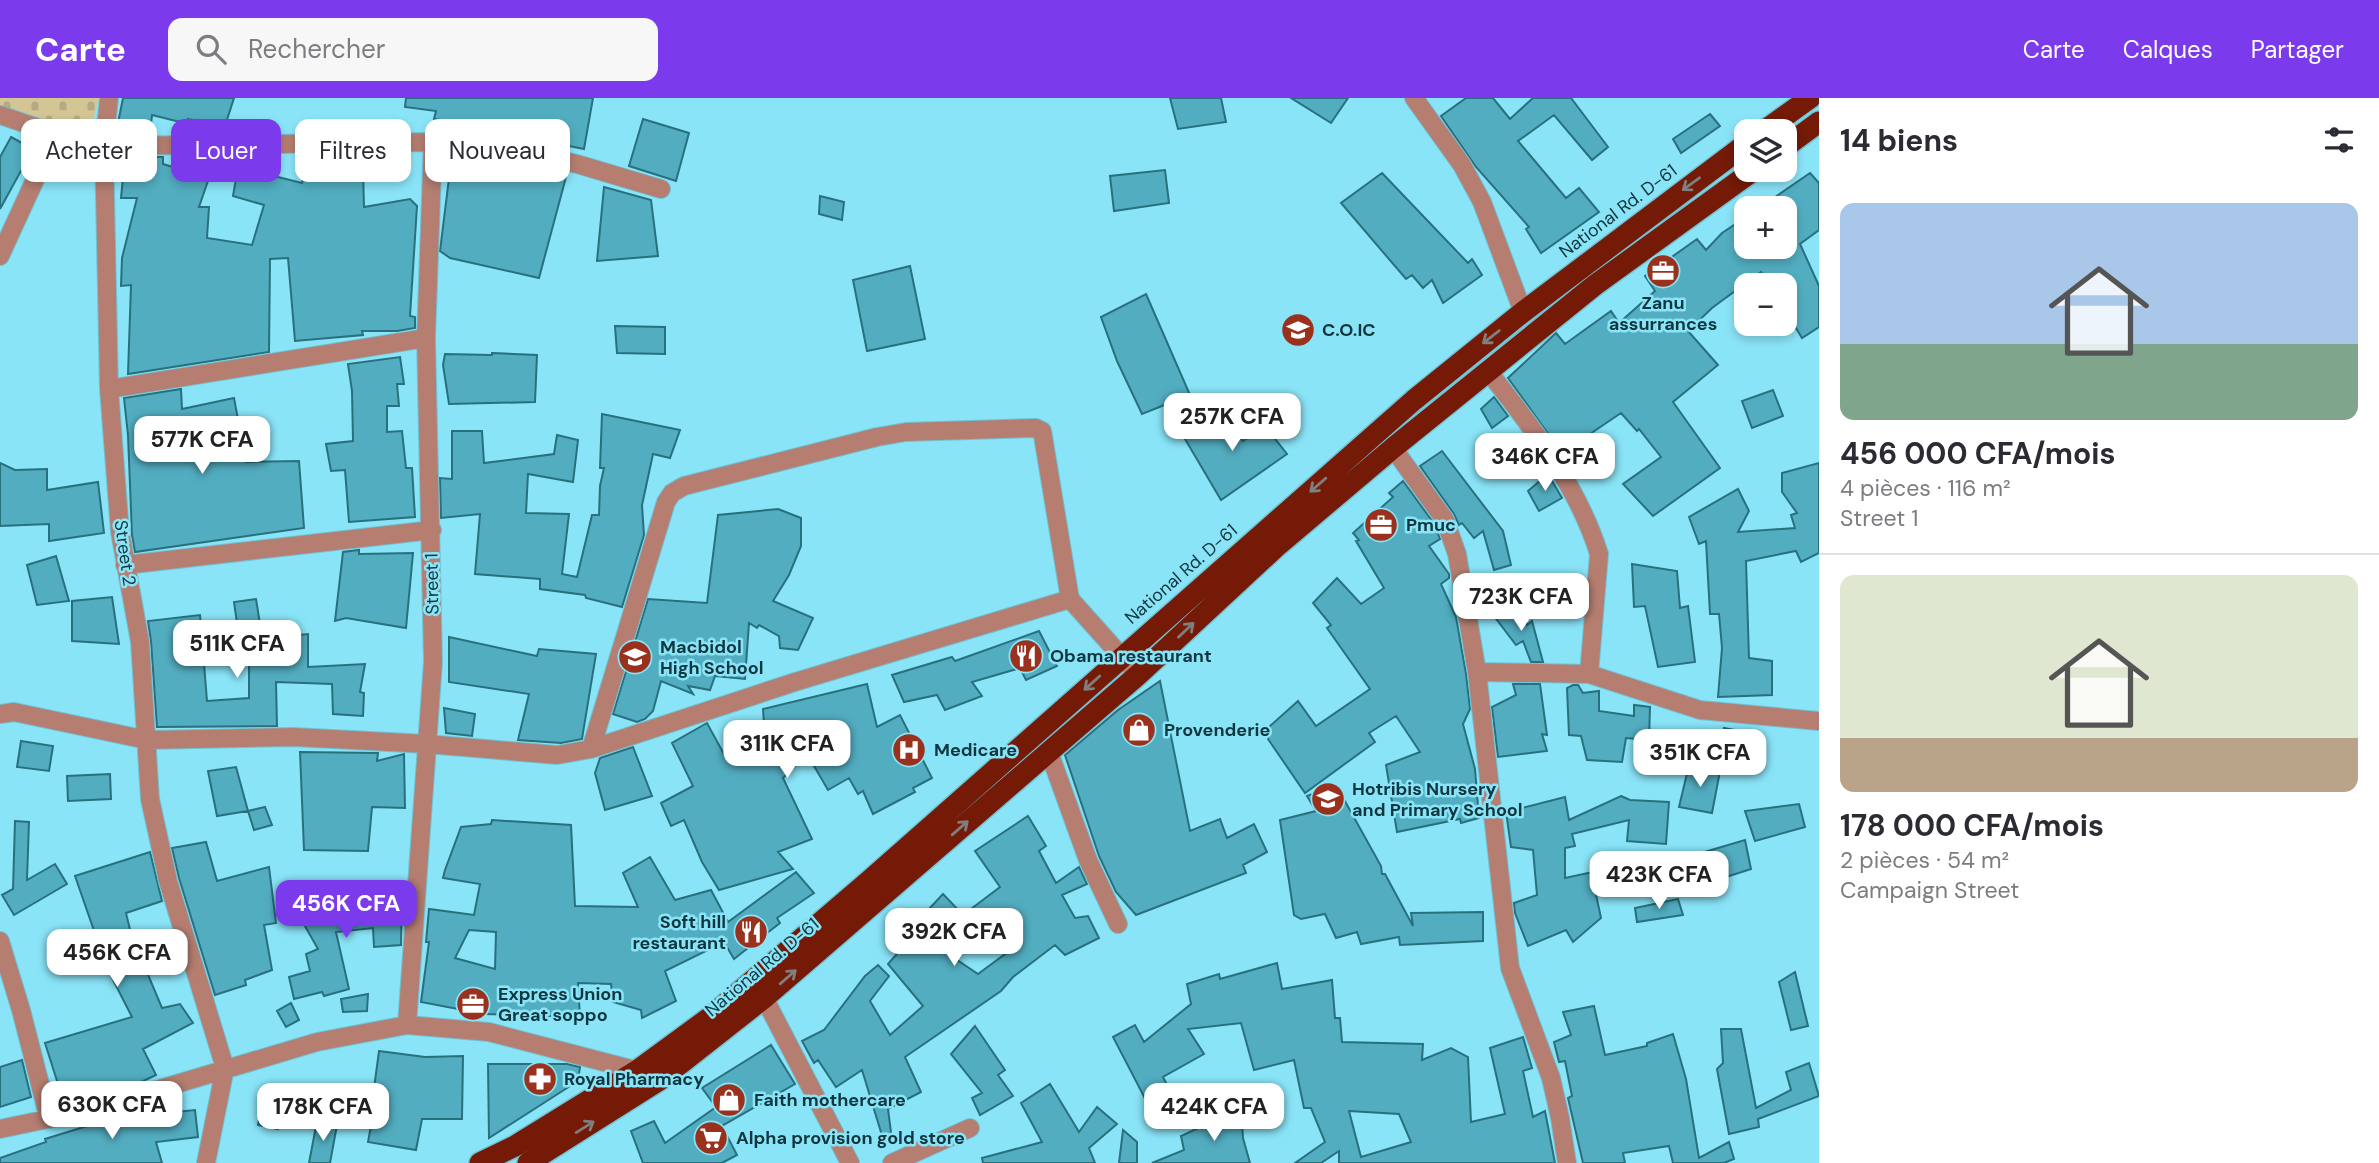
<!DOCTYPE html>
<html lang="fr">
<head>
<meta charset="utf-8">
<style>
	body { margin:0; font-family:"DM Sans",sans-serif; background:#f7f7f7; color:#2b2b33; height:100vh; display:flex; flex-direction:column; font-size:26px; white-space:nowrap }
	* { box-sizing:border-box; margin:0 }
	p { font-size:23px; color:#7c7c81 }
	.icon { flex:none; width:38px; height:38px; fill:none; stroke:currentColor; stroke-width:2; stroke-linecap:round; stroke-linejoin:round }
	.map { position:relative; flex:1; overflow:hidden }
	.panel { display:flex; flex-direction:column; background:#fff; width:560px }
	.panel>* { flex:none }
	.top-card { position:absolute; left:21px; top:21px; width:665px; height:63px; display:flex; gap:14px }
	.tools { position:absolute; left:1734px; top:21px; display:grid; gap:14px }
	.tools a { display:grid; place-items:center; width:63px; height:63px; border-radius:14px; background:#fff; box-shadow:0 4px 10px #0003; font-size:35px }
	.price { position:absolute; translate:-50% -60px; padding:0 16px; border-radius:14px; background:#fff; color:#222; font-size:23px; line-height:46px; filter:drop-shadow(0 2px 4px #0008) }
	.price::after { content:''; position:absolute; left:50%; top:42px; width:21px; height:16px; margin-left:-10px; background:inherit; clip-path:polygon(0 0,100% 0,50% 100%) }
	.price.current { background:#7c3aed; color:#fff }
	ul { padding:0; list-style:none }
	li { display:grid; align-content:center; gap:14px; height:371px; padding:0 21px }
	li+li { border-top:2px solid #e1e1e2 }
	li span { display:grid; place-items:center; height:217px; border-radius:14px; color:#555 }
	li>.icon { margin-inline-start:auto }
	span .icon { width:126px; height:126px; fill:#fffc; stroke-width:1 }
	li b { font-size:30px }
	h2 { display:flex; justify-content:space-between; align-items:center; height:84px; padding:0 21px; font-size:30px }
	.chip { padding:0 24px; border-radius:14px; background:#fff; box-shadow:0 4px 10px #0003; font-size:24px; line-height:63px }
	.chip.current { background:#7c3aed; color:#fff }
	header { display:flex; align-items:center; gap:42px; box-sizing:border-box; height:98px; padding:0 35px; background:#7c3aed; color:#fff }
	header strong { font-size:33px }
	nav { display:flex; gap:38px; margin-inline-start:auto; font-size:24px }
	.search { width:490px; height:63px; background:#f7f7f7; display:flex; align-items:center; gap:18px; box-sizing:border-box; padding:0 24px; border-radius:14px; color:#7c7c81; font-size:26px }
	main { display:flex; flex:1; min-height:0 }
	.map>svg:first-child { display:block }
	.cemetery { fill:url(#cemetery-stones) }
	.building { fill:#52adc0; stroke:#29707e; stroke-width:2; fill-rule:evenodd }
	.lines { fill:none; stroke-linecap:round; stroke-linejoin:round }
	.minor-casing { stroke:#72c1d3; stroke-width:20 }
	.highway-casing { stroke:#72c1d3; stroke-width:24 }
	.minor { stroke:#b57e71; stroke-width:18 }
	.highway { stroke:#741a07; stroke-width:21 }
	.oneway { stroke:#7f7f80 }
	.labels { text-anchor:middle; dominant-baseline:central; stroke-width:5; stroke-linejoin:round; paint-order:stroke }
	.street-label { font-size:18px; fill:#10373f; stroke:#8ae4f8 }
	.poi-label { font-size:18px; font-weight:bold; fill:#10373f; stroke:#8ae4f8; text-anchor:start }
</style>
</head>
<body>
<header>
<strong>Carte</strong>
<div class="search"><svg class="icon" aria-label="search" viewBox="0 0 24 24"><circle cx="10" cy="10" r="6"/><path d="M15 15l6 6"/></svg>Rechercher</div>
<nav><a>Carte</a><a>Calques</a><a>Partager</a></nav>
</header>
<main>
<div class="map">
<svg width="1819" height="1065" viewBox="0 0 1819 1065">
	<defs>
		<pattern id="cemetery-stones" width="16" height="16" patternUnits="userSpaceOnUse" patternTransform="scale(1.75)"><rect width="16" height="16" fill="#d4c595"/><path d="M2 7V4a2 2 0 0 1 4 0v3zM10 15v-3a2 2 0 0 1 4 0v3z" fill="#b5aa82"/></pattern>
	</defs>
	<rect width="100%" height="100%" fill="#8ae4f8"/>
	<path class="cemetery" d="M0 0H99L87 47 0 16Z"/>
	<path class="building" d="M123 0H234L225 28 188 21V26L152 17 150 36H127L128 32 117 30Z
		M406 0H593L584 51 490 32 491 28 434 21 436 13 405 9Z
		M1170 0H1221L1226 24 1178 31Z
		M1291 0H1348L1331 25Z
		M1466 0H1493L1510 21 1533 0H1571L1608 49 1592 62 1554 17 1518 43 1566 100 1579 90 1599 114 1541 155 1526 131 1529 129 1476 69 1441 18Z
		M1710 16 1720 28 1681 55 1673 41Z
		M643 21 689 35 676 83 629 68Z
		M11 39 33 51 0 111V59Z
		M125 59H163V66L209 80 199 109H209L207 140 252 147 264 107 233 98 238 69 302 85 304 76 334 83 335 75 363 71 364 109 410 101 417 108 410 218 415 219V230L397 233H362L363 237 295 243 288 160 270 161 269 254 128 276 131 187 121 188 122 160 137 100H121Z
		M451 64 566 79 539 180 450 160 440 153Z
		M1165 72 1169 105 1114 113 1110 78Z
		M1382 75 1468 165 1472 161 1482 177 1443 205 1432 182 1423 190 1412 177 1406 181 1341 105Z
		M1810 75 1819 85V132L1800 146 1819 188V229L1802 240 1785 212V187H1770L1761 174 1712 210 1688 233 1718 267 1673 304 1720 370 1653 418 1623 386 1661 359 1639 331 1637 333 1621 315 1562 355 1508 280 1556 235 1565 246 1611 213 1619 225 1655 193 1645 178 1697 141 1706 152 1722 135 1746 119V149H1785V110H1759Z
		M604 89 651 102 658 158 597 163Z
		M820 98 844 104 842 122 819 116Z
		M910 168 925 241 867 253 853 182Z
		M1146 196 1190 297 1142 316 1117 263 1101 219Z
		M615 228 665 229V256L617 255Z
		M492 255 537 257 535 304 449 306 443 267 445 256 492 257Z
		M400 259 404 286H397L399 308H387V334L402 333 406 370H412L415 419 349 424 345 372 331 373 326 346 353 343 352 293 348 266Z
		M181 291 182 311 234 300 246 364 299 363 304 430 135 454 132 437 128 337 124 300Z
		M1773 292 1783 318 1752 330 1742 303Z
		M1494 299 1508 318 1492 330 1481 311Z
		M1222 311 1243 343 1265 328 1287 356 1221 402 1185 341Z
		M602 316 680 332 670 360 653 356 642 407 644 437 622 509 586 500 585 497 540 491V481L475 476 480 416 441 420 440 380 452 381V333H482L484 365 554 356 557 337 578 342 573 384 528 376 526 415 569 416 562 476 577 479 592 417H599L600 388 604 370H600Z
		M1442 353 1503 433 1511 467 1494 472 1483 433 1474 440 1462 425 1459 427 1454 416 1420 368Z
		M0 365 15 372 47 371V392L98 384 104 435 49 443V426L0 428Z
		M1819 365V455L1801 464 1796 453 1746 463 1749 560 1772 563V597L1718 599 1722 550 1719 516H1710L1706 443 1699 446 1689 419 1738 391 1749 413 1738 434 1795 430 1791 417 1797 415 1782 394V375Z
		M1548 376 1562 400 1539 413 1528 393Z
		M1403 383 1435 427 1440 441 1429 448 1449 476V480L1441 486 1456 519 1466 576 1470 611 1463 626 1475 671 1479 720 1461 725 1460 721 1397 734 1386 667 1420 654 1396 618 1369 635 1375 644 1305 695 1268 641 1270 628 1298 603 1316 628 1370 591 1327 530 1331 527 1313 505 1337 480 1361 506 1384 490 1356 443 1359 442 1353 435 1393 399 1389 395Z
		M778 411 801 420V448L789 477 773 503 813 520 798 552 780 550 779 538 759 527 757 530 749 525 745 581 715 578 710 592 688 588 693 596 661 583 653 613 645 621 637 624 613 616 648 501 707 505 718 417Z
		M359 452V456L413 455 406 530 346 520 335 523 343 454Z
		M56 458 69 503 37 507 27 467Z
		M1632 466 1677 473 1680 510 1688 508 1695 564 1658 569 1645 508 1634 509Z
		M112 499 119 546 72 543V503Z
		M256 501 260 526 237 525 234 504Z
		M1522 511 1527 527 1532 523 1543 564H1531L1523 543 1516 547 1494 518Z
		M200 517 207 603 249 600V561L280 557V539L308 536V569L365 566 360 594 364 595 363 618 333 616 332 586 276 584 277 628 157 629 151 543 148 523Z
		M1039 533 1057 568 1026 582 1020 570 972 584 982 598 945 612 937 597 904 604 892 577 952 559 955 563Z
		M449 539 537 558 539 551 596 556 582 641 561 645 518 642 529 596 449 584Z
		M1160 583 1190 733 1220 721 1227 740 1254 726 1267 754 1243 767 1246 775 1136 817 1116 794 1099 758 1065 657 1118 612Z
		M867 586 877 629 900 617 932 680 913 690 915 694 873 716 863 693 858 696 849 680 828 692 807 656 783 680 812 741 778 754 793 771 719 792 702 764 684 722 671 728 661 705 693 688 672 645 707 625 725 658 772 638 764 626 763 611Z
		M1513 586H1540L1547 637 1542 636 1547 653 1498 659 1492 609 1516 597Z
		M1573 587H1578L1583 595 1599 593V613L1634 618V607L1650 609 1649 642 1626 640 1622 664 1587 662 1581 638 1569 637 1567 590Z
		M444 610 475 616 472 638 446 635Z
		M1724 630 1751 635 1748 657 1724 653Z
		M21 643 53 648 49 673 17 669Z
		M633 649 652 698 605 712 595 675 600 660Z
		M300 654 378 655 377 663 404 656 405 710 372 709 368 753 304 752Z
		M1689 667 1720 673 1712 715 1679 709Z
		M236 669 248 713 217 718 208 673Z
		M110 676 111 701 68 703 67 678Z
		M1336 687 1381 768 1382 776H1385L1413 828 1411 815 1483 814V843L1400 847 1399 839 1361 846 1357 834 1336 840 1325 816 1301 821 1294 817 1280 722 1316 713 1307 698Z
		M1621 698 1630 702 1669 704 1666 746 1627 743 1629 722 1572 736 1575 748 1565 750V780L1593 774 1594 787 1601 820 1573 844 1566 832 1528 848 1515 815 1514 805 1537 797 1533 752 1511 749 1506 714 1565 699 1569 722Z
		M1799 706 1805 729 1755 743 1745 713Z
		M265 709 272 727 254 732 248 713Z
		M1028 718 1046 748 1039 753 1056 785 1079 769 1087 786 1062 797 1075 820 1088 818 1099 840 1065 857 1055 847 1013 879 1001 893 905 959 921 994 888 1011 892 1042 884 1044 862 972 836 989 818 962 814 965 802 943 824 932 865 878 878 867 889 878 870 903 890 937 923 908 888 866 918 832 914 827 943 796 963 817 1000 789 975 753ZM974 828 994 841 1005 856 978 876 941 851Z
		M492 722 571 727 575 808 638 809 623 775 650 759 675 802 711 792 728 824 796 774 814 795 777 820 780 825 734 861 724 844 665 873 676 903 642 920 641 912 613 904 611 886 578 885 580 919 484 916 421 904 429 844H426L429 811 474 817 480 786 443 780 445 772 461 729 491 726ZM469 832 496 834 495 871 455 860Z
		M15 723 29 724 27 782 55 766 67 786 14 817 2 797 13 791Z
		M1745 742 1751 771 1701 787 1691 758Z
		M206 744 217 783 269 769 276 825 264 827 272 872 245 882 246 887 215 897 179 780 172 750Z
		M150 754 162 803 126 815 139 869 144 867 162 910 180 906 193 925 143 951 156 977 139 985 129 988 128 986 64 1005 45 945 132 919 107 870 75 778Z
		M402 789 401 847 374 849 373 830 336 834 349 891 324 898 322 894 294 901 289 879 310 873 306 856 318 851 298 816 325 809 328 817 371 810 370 791Z
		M1678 801 1683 817 1637 824 1635 810Z
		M1277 865 1282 891 1332 882 1335 920H1340L1342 944 1423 946 1422 962 1451 950 1468 959 1471 1024 1505 1016 1490 950 1523 939 1532 970 1523 973 1533 1019 1545 1013 1555 1065H1339V1053L1321 1065H1295L1325 1044 1311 1010H1304L1294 962 1254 972 1241 925 1188 931 1204 956 1163 979 1172 997 1151 1012 1113 939 1135 927 1144 944 1191 906 1187 886 1219 876 1220 881ZM1349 1013 1399 1016 1411 1044 1361 1059Z
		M1795 874 1808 928 1791 932 1779 884Z
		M368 896 367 913 343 914 341 901Z
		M291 905 299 922 286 929 277 913Z
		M1594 908 1605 957 1647 948V945L1673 936 1686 981 1699 1060 1729 1044 1734 1061 1724 1065H1673L1669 1048 1623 1055 1625 1065H1583L1568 1000 1572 998 1565 963 1559 964 1554 944 1571 937 1563 914Z
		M975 928 1005 972 998 977 1013 998 980 1017 972 1000 982 995 951 956Z
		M1721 931H1741L1756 1010 1791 992 1786 974 1809 965 1819 998 1758 1021 1759 1029 1729 1036 1717 971 1723 965Z
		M771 947 795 986 722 1028 737 1057 722 1065H643L631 1033 654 1023 665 1045 716 1009 702 990Z
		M379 953 425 959 463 958 462 1021H422L416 1052 368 1044 375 1006 372 1005Z
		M22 962 31 999 0 1009V969Z
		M488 966H567L580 969 578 983 489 1040Z
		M1050 986 1079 1034 1097 1009 1117 1026 1089 1050 1095 1065H983L982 1060 1042 1044 1021 1005Z
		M1241 1010 1243 1040 1250 1065H1152L1184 1052 1181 1038Z
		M261 1011 281 1014 278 1031 258 1027Z
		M195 1012 198 1039 156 1044 162 1065H0V1060L46 1044 45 1041 113 1020Z
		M317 1023 337 1027 330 1065H309Z
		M1123 1032 1137 1044V1065H1119Z"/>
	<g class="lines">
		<g class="minor-casing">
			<path id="minor" d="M109 0 104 48 109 291 120 434 140 544 150 701 168 783 225 970 206 1065
				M1414 0 1462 67 1482 104 1523 214
				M0 17 56 36 104 48 433 44 523 54 577 66 661 91
				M0 158 56 36
				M1488 273C1532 329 1578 388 1599 456L1589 576
				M109 291 426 240
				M1393 350 1445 422 1457 456 1477 574 1510 870 1551 980 1560 1020 1567 1065
				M125 467 432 432
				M1477 574 1589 576 1700 612 1819 623
				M0 616 14 614 147 642 294 639 427 646 557 657 591 651 795 584 1070 501 1138 577
				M591 651 666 404 672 395 684 388 877 339 906 334 1036 330 1042 333 1043 338 1070 501
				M1049 654 1088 762 1118 826
				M0 843 21 912 49 1021
				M758 888 850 1065
				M407 927 433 564 426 240 433 44
				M0 1031 86 1013 317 944 407 927 489 934 646 975
				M892 1065 970 1030"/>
		</g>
		<g class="highway-casing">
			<path id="highway" d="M1764 33 1810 0
				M1785 49 1819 24
				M480 1065 515 1048 638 972 709 920 870 782 1414 302 1523 214 1746 46
				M528 1065 661 981 764 900 1138 577 1276 449 1393 350 1595 187 1754 72"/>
		</g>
		<use href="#minor" class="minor"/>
		<use href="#highway" class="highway"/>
	</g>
	<defs><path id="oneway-shaft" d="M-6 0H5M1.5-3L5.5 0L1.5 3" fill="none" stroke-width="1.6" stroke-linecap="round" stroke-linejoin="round" transform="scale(1.75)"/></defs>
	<g class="oneway">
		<use href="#oneway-shaft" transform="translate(1691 86) rotate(144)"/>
		<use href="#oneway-shaft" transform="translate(1491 239) rotate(142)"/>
		<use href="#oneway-shaft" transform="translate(1318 387) rotate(139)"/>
		<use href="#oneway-shaft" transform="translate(1186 532) rotate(-43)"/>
		<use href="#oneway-shaft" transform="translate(1092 585) rotate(138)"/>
		<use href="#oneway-shaft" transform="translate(960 730) rotate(-41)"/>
		<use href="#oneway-shaft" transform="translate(788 879) rotate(-41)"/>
		<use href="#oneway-shaft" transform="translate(585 1029) rotate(-32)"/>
	</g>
	<defs>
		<g id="office-disc" transform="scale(1.75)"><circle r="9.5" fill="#9a311c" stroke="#8ae4f8"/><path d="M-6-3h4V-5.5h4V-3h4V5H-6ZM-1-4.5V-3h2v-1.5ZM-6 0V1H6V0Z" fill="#fff"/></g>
		<g id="university-disc" transform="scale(1.75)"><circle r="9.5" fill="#9a311c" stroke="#8ae4f8"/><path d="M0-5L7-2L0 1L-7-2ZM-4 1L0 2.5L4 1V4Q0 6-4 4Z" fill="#fff"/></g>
		<g id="restaurant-disc" transform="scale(1.75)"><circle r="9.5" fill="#9a311c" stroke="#8ae4f8"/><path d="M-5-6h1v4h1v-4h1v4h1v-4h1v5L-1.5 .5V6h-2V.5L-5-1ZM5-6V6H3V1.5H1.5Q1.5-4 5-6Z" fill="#fff"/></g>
		<g id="school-disc" transform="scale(1.75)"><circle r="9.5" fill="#9a311c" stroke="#8ae4f8"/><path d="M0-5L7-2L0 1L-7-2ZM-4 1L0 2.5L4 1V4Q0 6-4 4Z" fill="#fff"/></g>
		<g id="shop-disc" transform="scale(1.75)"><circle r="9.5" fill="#9a311c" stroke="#8ae4f8"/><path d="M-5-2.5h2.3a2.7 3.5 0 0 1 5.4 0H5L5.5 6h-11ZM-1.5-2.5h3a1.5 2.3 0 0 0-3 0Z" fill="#fff"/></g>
		<g id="hospital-disc" transform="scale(1.75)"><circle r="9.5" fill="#9a311c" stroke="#8ae4f8"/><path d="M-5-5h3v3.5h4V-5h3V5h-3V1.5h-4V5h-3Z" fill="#fff"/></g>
		<g id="pharmacy-disc" transform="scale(1.75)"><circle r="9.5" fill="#9a311c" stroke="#8ae4f8"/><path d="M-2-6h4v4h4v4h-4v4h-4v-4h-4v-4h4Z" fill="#fff"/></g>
		<g id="supermarket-disc" transform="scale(1.75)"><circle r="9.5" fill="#9a311c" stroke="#8ae4f8"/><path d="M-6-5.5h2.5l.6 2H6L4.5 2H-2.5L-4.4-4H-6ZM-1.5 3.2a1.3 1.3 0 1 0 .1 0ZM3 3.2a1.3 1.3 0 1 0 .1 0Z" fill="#fff"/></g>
	</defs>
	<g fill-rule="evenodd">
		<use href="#office-disc" x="1663" y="173"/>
		<use href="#university-disc" x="1298" y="232"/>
		<use href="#office-disc" x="1381" y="427"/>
		<use href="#restaurant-disc" x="1026" y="558"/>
		<use href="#school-disc" x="635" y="559"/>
		<use href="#shop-disc" x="1139" y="632"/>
		<use href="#hospital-disc" x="909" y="652"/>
		<use href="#school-disc" x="1328" y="701"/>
		<use href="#restaurant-disc" x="751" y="834"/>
		<use href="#office-disc" x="473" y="906"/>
		<use href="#pharmacy-disc" x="540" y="981"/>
		<use href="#shop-disc" x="729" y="1002"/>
		<use href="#supermarket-disc" x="711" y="1040"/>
	</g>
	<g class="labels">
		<g class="street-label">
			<text transform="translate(1618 113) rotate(-37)">National Rd. D-61</text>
			<text transform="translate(125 455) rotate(82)">Street 2</text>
			<text transform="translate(1181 476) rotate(-41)">National Rd. D-61</text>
			<text transform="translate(432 486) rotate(-91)">Street 1</text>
			<text transform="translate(762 869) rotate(-40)">National Rd. D-61</text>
		</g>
		<g class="poi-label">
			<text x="1663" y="205" text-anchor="middle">Zanu<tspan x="1663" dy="21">assurrances</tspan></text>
			<text x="1322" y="232">C.O.IC</text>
			<text x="1406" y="427">Pmuc</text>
			<text x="660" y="549">Macbidol<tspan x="660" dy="21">High School</tspan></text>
			<text x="1050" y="558">Obama restaurant</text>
			<text x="1164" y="632">Provenderie</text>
			<text x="934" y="652">Medicare</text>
			<text x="1352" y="691">Hotribis Nursery<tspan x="1352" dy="21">and Primary School</tspan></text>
			<text x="726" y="824" text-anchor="end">Soft hill<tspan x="726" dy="21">restaurant</tspan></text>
			<text x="498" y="896">Express Union<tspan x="498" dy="21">Great soppo</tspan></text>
			<text x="564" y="981">Royal Pharmacy</text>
			<text x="754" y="1002">Faith mothercare</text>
			<text x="736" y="1040">Alpha provision gold store</text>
		</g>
	</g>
</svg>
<div class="tools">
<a><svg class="icon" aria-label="layers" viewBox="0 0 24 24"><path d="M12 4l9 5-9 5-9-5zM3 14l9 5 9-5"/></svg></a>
<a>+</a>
<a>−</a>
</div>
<b class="price" style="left:1232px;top:355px">257K CFA</b>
<b class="price" style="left:202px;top:378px">577K CFA</b>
<b class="price" style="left:1545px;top:395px">346K CFA</b>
<b class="price" style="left:1521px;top:535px">723K CFA</b>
<b class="price" style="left:237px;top:582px">511K CFA</b>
<b class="price" style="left:787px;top:682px">311K CFA</b>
<b class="price" style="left:1700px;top:691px">351K CFA</b>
<b class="price" style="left:1659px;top:813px">423K CFA</b>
<b class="price current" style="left:346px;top:842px">456K CFA</b>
<b class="price" style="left:954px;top:870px">392K CFA</b>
<b class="price" style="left:117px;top:891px">456K CFA</b>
<b class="price" style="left:112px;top:1043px">630K CFA</b>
<b class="price" style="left:323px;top:1045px">178K CFA</b>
<b class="price" style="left:1214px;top:1045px">424K CFA</b>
<div class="top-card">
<a class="chip">Acheter</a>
<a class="chip current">Louer</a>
<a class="chip">Filtres</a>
<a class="chip">Nouveau</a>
</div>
</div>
<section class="panel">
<h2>14 biens<svg class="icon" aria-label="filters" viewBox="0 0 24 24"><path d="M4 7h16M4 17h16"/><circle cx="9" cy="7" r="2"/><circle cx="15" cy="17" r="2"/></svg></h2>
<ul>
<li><span style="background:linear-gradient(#a9c7e8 65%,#7fa58c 0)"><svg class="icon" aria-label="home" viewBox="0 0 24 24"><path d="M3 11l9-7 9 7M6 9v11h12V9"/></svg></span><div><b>456 000 CFA/mois</b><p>4 pièces · 116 m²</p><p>Street 1</p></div></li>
<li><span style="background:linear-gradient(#dfe7d0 75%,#b9a48a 0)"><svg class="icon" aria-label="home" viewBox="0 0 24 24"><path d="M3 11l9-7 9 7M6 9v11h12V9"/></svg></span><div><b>178 000 CFA/mois</b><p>2 pièces · 54 m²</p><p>Campaign Street</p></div></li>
</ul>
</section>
</main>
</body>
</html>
